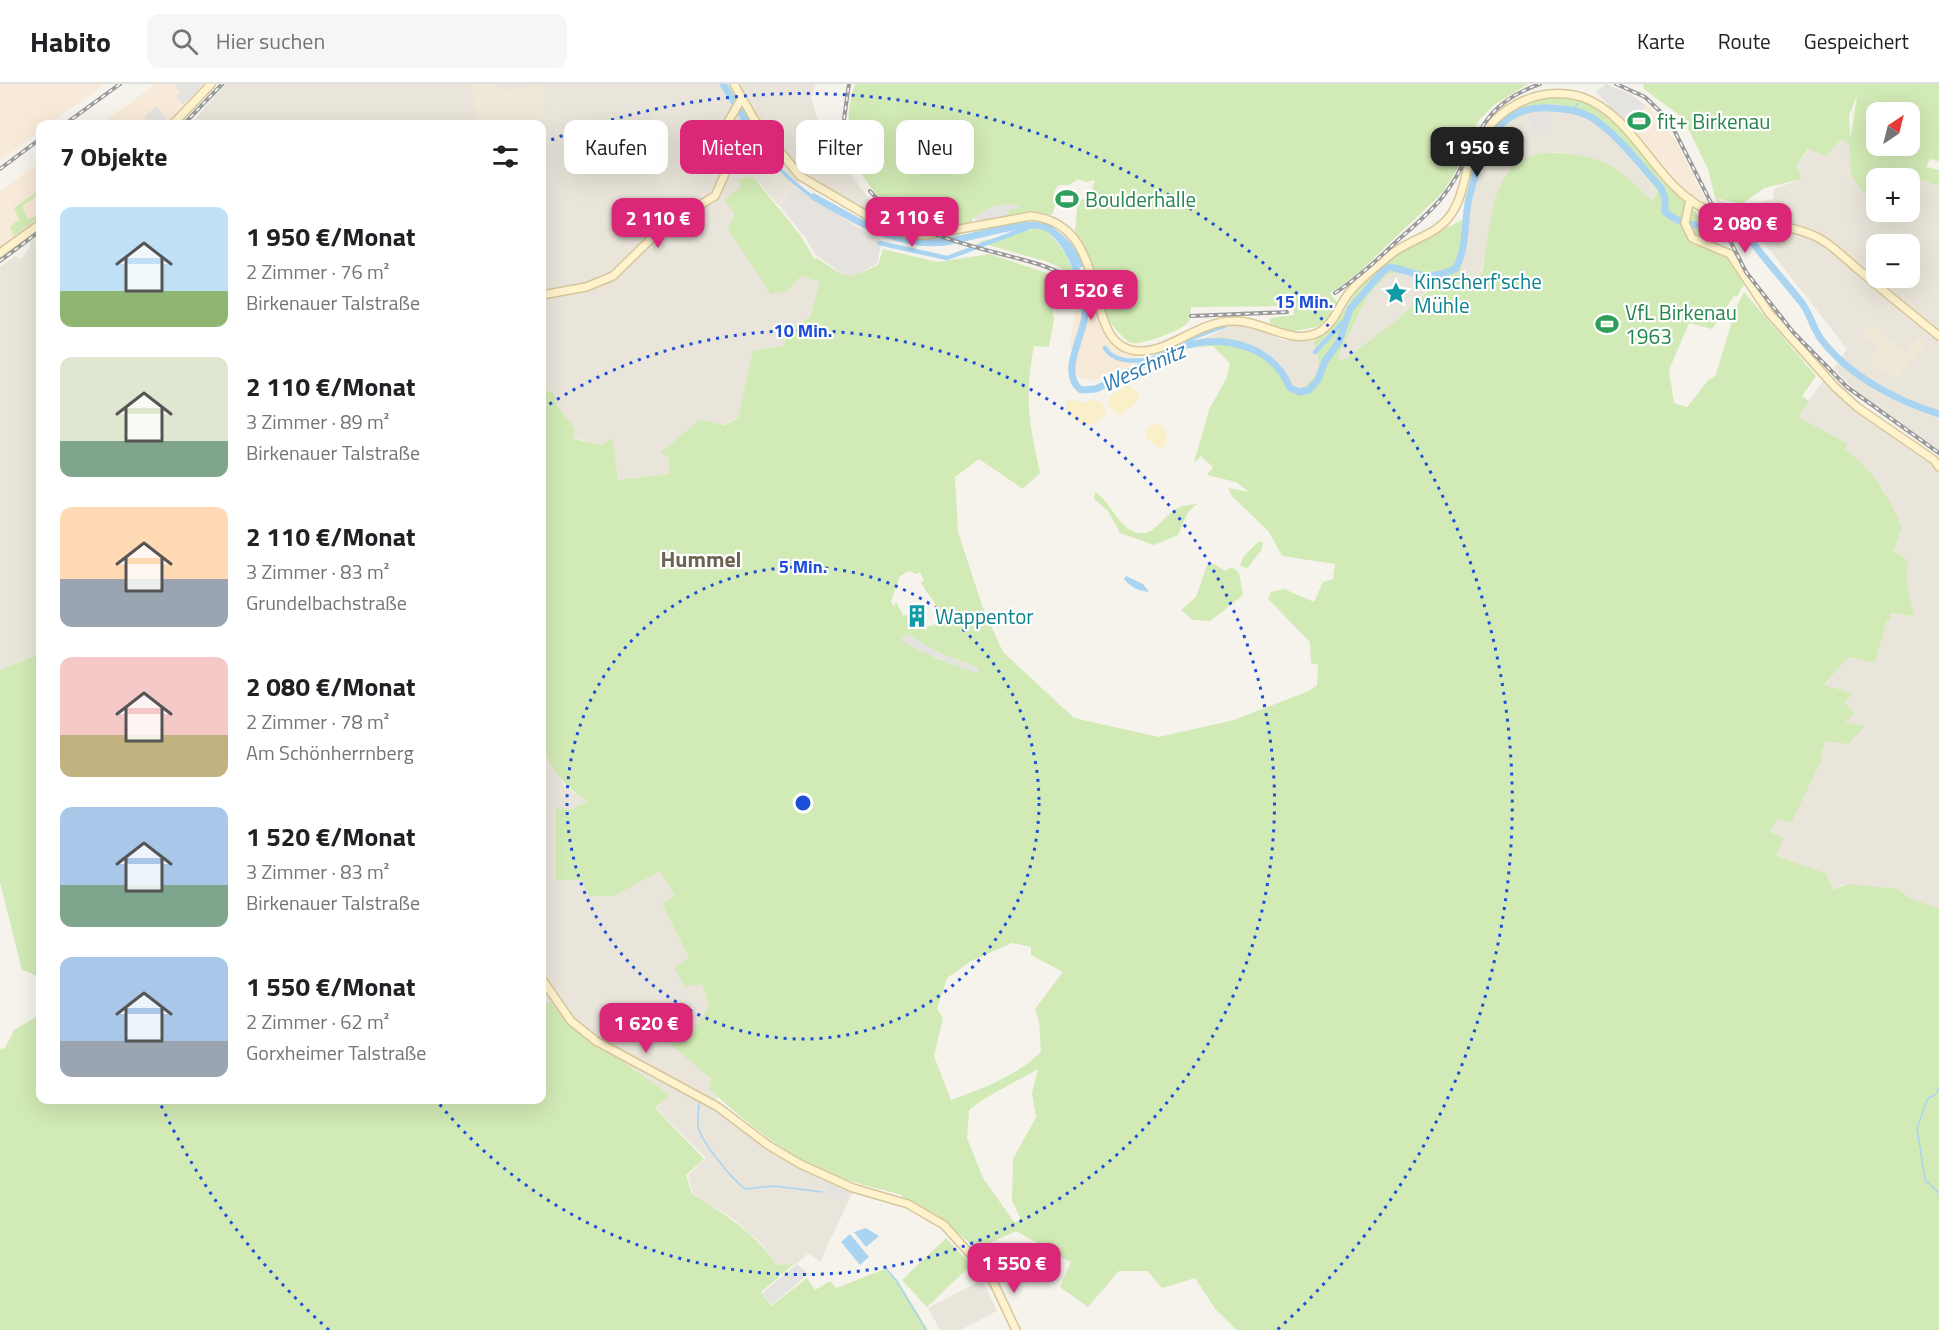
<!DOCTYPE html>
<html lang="de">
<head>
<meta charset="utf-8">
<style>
	body { margin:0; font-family:"Titillium Web",sans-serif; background:#f6f6f6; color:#202124; height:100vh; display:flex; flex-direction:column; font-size:22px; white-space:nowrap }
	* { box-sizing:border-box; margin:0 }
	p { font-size:20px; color:#757577 }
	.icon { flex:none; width:33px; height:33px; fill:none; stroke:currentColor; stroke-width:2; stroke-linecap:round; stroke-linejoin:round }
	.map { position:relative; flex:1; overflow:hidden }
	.side { position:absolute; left:36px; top:36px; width:510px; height:984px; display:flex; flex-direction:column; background:#fff; border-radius:12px; box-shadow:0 6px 24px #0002 }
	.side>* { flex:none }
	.guide { position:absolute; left:564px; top:36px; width:570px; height:54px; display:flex; gap:12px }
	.needle { width:39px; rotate:35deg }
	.fabs { position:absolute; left:1866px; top:18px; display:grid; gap:12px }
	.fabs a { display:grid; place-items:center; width:54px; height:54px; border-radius:12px; background:#fff; box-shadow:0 6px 24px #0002; font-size:30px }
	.price { position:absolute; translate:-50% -51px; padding:0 14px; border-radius:12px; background:#db2777; color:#fff; font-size:20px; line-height:39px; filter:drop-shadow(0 2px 3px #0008) }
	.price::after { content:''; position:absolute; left:50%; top:36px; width:18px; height:14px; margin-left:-9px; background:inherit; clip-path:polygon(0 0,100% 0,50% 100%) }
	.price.selected { background:#222; color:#fff }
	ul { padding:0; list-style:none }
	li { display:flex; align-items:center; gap:18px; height:150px; padding:0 24px }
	li span { display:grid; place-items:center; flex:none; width:168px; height:120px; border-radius:12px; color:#555 }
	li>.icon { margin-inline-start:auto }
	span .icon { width:72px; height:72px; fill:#fffc; stroke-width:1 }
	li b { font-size:26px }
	h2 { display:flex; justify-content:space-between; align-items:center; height:72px; padding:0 24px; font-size:26px }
	.chip { padding:0 21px; border-radius:12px; background:#fff; box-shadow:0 6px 24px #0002; font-size:21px; line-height:54px }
	.chip.selected { background:#db2777; color:#fff }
	header { display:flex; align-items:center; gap:36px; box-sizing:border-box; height:84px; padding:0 30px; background:#fff; border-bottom:2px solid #e0e0e0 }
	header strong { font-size:28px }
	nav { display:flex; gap:33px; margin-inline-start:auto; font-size:21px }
	.search { width:420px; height:54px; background:#f6f6f6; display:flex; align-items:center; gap:15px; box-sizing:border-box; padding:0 21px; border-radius:12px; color:#757577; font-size:22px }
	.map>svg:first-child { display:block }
	.residential { fill:#eae5da; fill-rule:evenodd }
	.commercial { fill:#f7ead8 }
	.industrial { fill:#e6e2dd }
	.education { fill:#efe8d6 }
	.green { fill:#d2eab5; fill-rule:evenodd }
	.sand { fill:#f9efc9 }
	.parking { fill:#e5e3e0 }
	.water { fill:#a9d4f2 }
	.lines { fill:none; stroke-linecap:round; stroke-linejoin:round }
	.stream { stroke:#a9d4f2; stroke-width:1.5 }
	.canal { stroke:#a9d4f2; stroke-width:4.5 }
	.river { stroke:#a9d4f2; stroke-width:7 }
	.secondary-casing { stroke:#d6c79b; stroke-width:10 }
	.secondary { stroke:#fff3cd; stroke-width:7 }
	.rail-casing { stroke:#9a9a9a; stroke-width:4 }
	.rail { stroke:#fff; stroke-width:1.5; stroke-dasharray:4.5; stroke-linecap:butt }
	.ring { fill:none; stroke:#1d4ed8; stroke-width:3; stroke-dasharray:3 6 }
	.labels { text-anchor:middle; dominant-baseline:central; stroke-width:4.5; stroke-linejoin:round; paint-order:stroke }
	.leisure-label { font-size:21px; fill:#27864d; stroke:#fff; text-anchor:start }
	.culture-label { font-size:21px; fill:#0d838f; stroke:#fff; text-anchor:start }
	.water-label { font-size:22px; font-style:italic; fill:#2e7ab2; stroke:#fff }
	.neighbourhood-label { font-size:22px; font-weight:bold; fill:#6e6250; stroke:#fff }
	.centre { fill:#1d4ed8; stroke:#fff; stroke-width:3 }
	.ring-label { font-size:18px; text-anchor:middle; font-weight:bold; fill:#1d4ed8; stroke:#fff; stroke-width:4.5; stroke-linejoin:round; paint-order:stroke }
</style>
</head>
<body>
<header>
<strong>Habito</strong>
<div class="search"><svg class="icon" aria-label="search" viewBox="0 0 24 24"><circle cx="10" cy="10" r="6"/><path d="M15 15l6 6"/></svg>Hier suchen</div>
<nav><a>Karte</a><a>Route</a><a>Gespeichert</a></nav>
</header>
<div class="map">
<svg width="1939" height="1246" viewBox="0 0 1939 1246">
	<rect width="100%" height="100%" fill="#f6f3ec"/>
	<path class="residential" d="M224 0H816L811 13 822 52 870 116 883 128 876 140 801 95 778 121 755 94 738 97 741 102 735 130 780 207H788L801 192 821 198 810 233 790 244 783 262 753 266 738 334 661 369 668 373 670 390 618 396 613 355 601 361 573 354 575 345 557 321 554 309 542 305V40H191Z
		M1558 18 1577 24 1611 50 1658 109 1652 117 1612 82 1569 69 1551 68 1484 175 1481 190 1476 196 1460 200 1465 129 1487 68 1497 51 1516 32 1541 20Z
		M1841 55 1849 60 1852 85 1864 109 1872 93 1876 95V128H1910V109L1914 111 1920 96 1939 102V366L1871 319 1845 297 1834 284 1847 265 1751 142 1721 127 1715 114 1740 124 1773 115 1774 105 1802 95 1796 82 1809 65ZM1876 160H1910V194H1876Z
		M40 151V570L0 586V183L15 172 21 175 30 163V158Z
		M1412 187 1421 189 1433 201 1397 236 1342 277 1338 272 1368 211 1388 189Z
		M1222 240H1249L1282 256 1313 257 1320 279 1318 291 1304 303 1292 304 1264 269 1243 259 1213 253 1198 257 1220 247Z
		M1828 290 1852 316 1939 375V824L1909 814 1897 805 1842 801 1833 806 1826 789 1776 772 1780 758 1770 748 1776 735 1790 739 1823 673 1819 672 1826 656 1848 660 1864 642 1844 638V617L1853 610 1824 602 1849 573 1875 579 1887 536H1891L1890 529 1913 532 1907 499 1908 478 1903 472 1893 468 1902 444 1884 406 1845 365 1848 360 1797 333Z
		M542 662 565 703 588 717 572 725 582 796 614 812 660 786 675 813 662 820 689 874 674 884 702 900 709 921 692 950 670 947 657 949 711 995 709 1005 718 1013 715 1017 770 1066 855 1103 820 1178 809 1169 796 1180 777 1181 763 1161 732 1134 693 1110 688 1091 706 1074 656 1024 670 1011 569 939 550 919 542 923Z
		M982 1196 997 1227 961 1246H940L928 1224Z"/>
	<path class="commercial" d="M0 0H105L49 40H40V47L0 76Z
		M156 0H203L165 40H101Z
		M1606 0 1630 10 1650 24 1677 59 1708 121 1686 107 1596 8Z
		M35 82 40 89V139L28 148 24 145 0 164V107Z
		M1076 189H1086L1103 244 1117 263 1136 272 1133 280 1128 283 1092 297 1078 293 1074 285 1070 259 1076 220Z"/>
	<path class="industrial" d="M794 103 873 153 882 156 877 180 853 192H845L815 170 806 154 779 121Z"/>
	<path class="education" d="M471 0H497L499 7 543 1 542 56V40H478Z
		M1871 240 1905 269 1918 253 1926 260 1895 296 1868 278 1878 265 1862 251Z"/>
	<path class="green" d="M855 0H1528L1494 21 1480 35 1470 50 1457 85 1443 108 1355 192 1330 209 1338 219 1329 235 1317 243 1288 248 1270 239V234L1294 231 1293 222 1191 223C1191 227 1191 233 1189 237 1183 246 1143 261 1132 259 1122 256 1112 239 1105 232V218L1116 217 1118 211 1098 199 1089 171 1075 148 1077 125 1075 117 1097 112 1092 105 1095 96 1086 98 1078 95 1069 101H1058L1054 109 1058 114 1052 131 1031 127 1006 132 1009 125 993 122 973 134 970 141C958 142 945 145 933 144 920 143 906 134 895 126 855 98 838 47 855 0Z
		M1643 0H1939V77L1930 75 1926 83 1939 86V102L1921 96 1914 111 1910 109V94L1872 93 1865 110 1851 91 1849 61 1841 55 1826 72 1808 65 1796 82 1802 95 1764 104 1742 120 1715 114 1708 85 1683 34 1644 5ZM1857 12V13L1850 56 1849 31ZM1876 28H1910V62H1876Z
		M1553 11 1585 17 1614 38 1694 126 1744 200 1737 213 1734 212 1712 245 1689 239 1669 286 1674 319 1687 323 1710 294 1712 295 1716 290 1736 224 1744 208 1816 292 1802 312 1809 317 1798 333 1848 360 1845 365C1873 386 1889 412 1902 444L1893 468 1903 472 1908 478 1907 499 1914 532 1890 529 1891 536H1887L1875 579 1849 573 1824 601 1853 610 1844 617 1855 630 1845 638 1865 642 1848 660 1826 657 1820 671 1823 673 1791 739 1777 735 1770 748 1784 754 1776 772 1826 789 1833 806 1848 800 1898 805 1909 814 1939 824V1246H1237L1216 1226 1195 1194 1162 1204 1147 1187H1119L1088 1223 1060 1203 1071 1178 1016 1147 977 1165 934 1129 904 1115 902 1111C881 1105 860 1101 839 1093 789 1074 748 1040 709 1005L711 995 657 949 660 940 670 947 676 939 692 950 709 921 702 900 685 903 674 883 689 874 662 820 675 812 660 787 614 812H589L582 796H556V725H572L588 717C561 700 555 690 542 662V305L554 309 557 321 575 345 573 355 601 361 613 354 618 396 670 390 668 373 660 369 700 336 725 341 738 334 753 266 783 262 790 244 810 233 820 198 801 192 788 207 771 210 728 145 735 130 724 116 741 103 737 97 746 93 755 94C774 122 799 143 814 175L817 174C848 195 844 197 878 181L883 165 937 178 990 170 1068 196 1067 199 1047 196 1054 235 1049 263 1034 262C1024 315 1029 337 1040 389L1023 405 979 375 955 393 958 448 983 524 1003 568 1074 634 1159 653 1234 636 1309 607 1317 601 1318 581 1311 579 1310 558 1268 515 1271 508 1284 505 1314 518 1323 498 1333 495 1335 480 1282 472 1269 448 1232 412 1228 404 1249 408 1236 398 1207 391 1213 383 1201 372 1194 379 1209 326 1227 293 1230 279 1213 262 1186 264C1230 237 1267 267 1292 304L1304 303C1323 286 1321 281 1313 257L1334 242 1362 199 1396 169 1464 135 1460 199C1467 198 1477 197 1481 190 1484 183 1485 171 1486 163 1494 116 1498 64 1561 69 1576 70 1601 75 1614 83 1628 93 1639 106 1652 116L1658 108C1643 89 1628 68 1611 50 1575 12 1531 7 1497 52 1487 65 1482 82 1476 98L1468 93C1482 52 1507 15 1553 11ZM1412 187 1421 189 1433 202 1397 236 1342 277 1338 272 1368 211 1388 190ZM910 487 915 490 920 488 924 496 921 498C927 511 941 523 943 538L924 544 915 532 901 531 902 529 896 518 894 523 891 518 900 492ZM906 550 942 570 979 584 977 589 938 575 902 556ZM1012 859 1031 863V871L1063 888 1035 925 1039 937 1041 968C1018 991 982 1005 951 1016L934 972 943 934 937 925 947 894 971 877ZM1038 985 1032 1009 1036 1033 1013 1075 1012 1116 1021 1136 1014 1138 983 1094 967 1054 969 1026 984 1015Z
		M40 105V110L22 122 28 135 40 130V133L14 152 10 142 19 136 14 124Z
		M1035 145 1047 146 1064 168 1075 191 1048 178 978 158Z
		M1095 408C1110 417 1115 436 1129 445 1153 460 1161 431 1180 423 1185 421 1192 421 1198 419L1188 428 1178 451 1154 461 1120 449 1108 427 1094 415Z
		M1259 457 1263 459 1262 465 1247 485 1240 481 1244 472Z
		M1214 480 1225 487 1232 483 1239 489 1243 511 1210 537 1193 536 1181 526 1196 513 1207 481Z
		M40 570V893L22 886 0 798V586Z
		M550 918 569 939 670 1011 655 1024 704 1075 686 1091 692 1110C725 1130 755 1149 777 1181L794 1180 761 1208 771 1222 807 1194 815 1206 830 1197 836 1204 885 1185 898 1197 928 1246H0V965L5 964 14 946 40 931V1016H542V923Z
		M946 1154 971 1181 927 1223 902 1196Z"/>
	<path class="sand" d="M1128 300 1140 312 1137 318 1120 332 1109 323 1108 314Z
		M1071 315 1083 319 1089 316 1102 318 1106 329C1094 349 1069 341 1065 319Z
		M1157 339 1165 344 1167 356 1162 366 1148 356 1145 345Z"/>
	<path class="parking" d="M179 0H203L183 21 176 12 180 9 175 3Z
		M1606 0 1630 10 1646 22 1628 41 1596 8Z
		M156 22 167 37 164 40H150L144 33Z
		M1539 28 1552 30 1549 44 1536 48 1527 32Z
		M1010 120 1019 122V125H1009L1006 132 981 139 973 134 993 122Z
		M1872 165 1876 168V194L1864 185 1872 174 1868 170Z
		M906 550 942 570 979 584 977 590 920 567 902 557Z
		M829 1099 849 1108 846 1117 825 1109Z
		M797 1180 809 1190 771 1221 762 1209Z"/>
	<path class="water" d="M740 31H745C763 65 787 96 821 116L819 119C783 97 760 67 740 31Z
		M1126 492 1143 500 1149 508C1138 506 1131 504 1124 495Z
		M866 1144 879 1152 866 1163 854 1148Z
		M850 1150 869 1173 860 1181 841 1158Z"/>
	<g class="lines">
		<path class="stream" d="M1572 25 1579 19
			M1939 1004 1935 1011 1928 1014 1917 1044 1925 1096 1939 1109
			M699 1018C699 1026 697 1036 698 1043 702 1059 732 1095 745 1105L774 1102 822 1108
			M884 1182 896 1196 926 1246"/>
		<path class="canal" d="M1051 145C1066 155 1074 165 1081 181
			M879 159 947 174 1033 142
			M1184 262 1192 254 1224 242
			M1105 264C1116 281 1137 276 1155 276
			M1315 268 1345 236"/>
		<path class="river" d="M723 0 745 36
			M814 113C854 135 896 164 945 158 967 156 1034 131 1051 146 1072 164 1085 202 1085 229 1085 251 1058 289 1081 306L1096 305C1124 292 1157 271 1184 262 1225 250 1273 262 1290 304L1300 308 1309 306 1318 296 1325 277 1339 258 1350 225 1383 187 1390 183C1419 189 1424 198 1455 185 1467 167 1464 136 1469 114 1481 69 1493 20 1551 24 1569 25 1584 27 1598 38 1622 56 1641 82 1661 104L1665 114V128C1694 152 1721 133 1747 151 1764 175 1784 196 1802 219 1810 230 1813 244 1821 255 1849 292 1895 316 1939 330"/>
		<g class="secondary-casing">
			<path id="secondary" d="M734 0 754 35 800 92 890 145 912 151H927L1031 132C1119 141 1075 270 1143 267 1172 266 1199 237 1234 237 1263 236 1293 264 1321 247 1335 238 1339 221 1349 209 1360 195 1375 183 1389 172 1407 156 1435 152 1449 133 1463 116 1464 91 1472 71 1490 27 1534 0 1582 13 1632 31 1652 92 1696 120 1730 141 1775 135 1812 151 1830 158 1845 175 1860 187 1886 209 1913 231 1939 252
				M173 40 211 0
				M1690 115 1685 139 1692 154 1730 170 1769 229 1834 302 1857 323 1934 376 1939 383
				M0 169 40 140
				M542 211 586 203 613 192 663 143 715 112 725 90 728 38 742 14
				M542 895 571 937 596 957 718 1023 768 1061 800 1080 853 1104 908 1120 944 1141 991 1193 1016 1246"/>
		</g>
		<use href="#secondary" class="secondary"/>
		<g class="rail-casing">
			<path id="rail" d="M1616 0 1645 13 1669 36 1746 188 1793 248 1847 303 1939 369
				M844 35 849 0
				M65 40 120 0
				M184 40 222 0
				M0 85 40 55
				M870 107C911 155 983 163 1041 181 1066 190 1089 202 1113 212
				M0 177 40 147
				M1335 209C1358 194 1378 175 1398 156 1414 142 1431 128 1444 111 1481 64 1471 24 1540 0
				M1191 232 1287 228"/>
		</g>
		<use href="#rail" class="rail"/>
	</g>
	<g class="ring">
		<circle cx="803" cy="719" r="236"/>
		<path d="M542 325A472 472 0 1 1 436 1016"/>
		<path d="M329 1246A709 709 0 0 1 160 1019M543 59A709 709 0 0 1 1277 1246"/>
	</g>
	<defs>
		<g id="stadium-bare" transform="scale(1.8)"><path d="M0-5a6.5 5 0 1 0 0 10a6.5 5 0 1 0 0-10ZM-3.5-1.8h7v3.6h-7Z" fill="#2e9e5b" stroke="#fff" stroke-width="2.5" paint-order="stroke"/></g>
		<g id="sight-bare" transform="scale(1.8)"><path d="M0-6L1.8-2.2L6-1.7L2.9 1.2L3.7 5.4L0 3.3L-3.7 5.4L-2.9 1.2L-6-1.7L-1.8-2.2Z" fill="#0f9aa8" stroke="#fff" stroke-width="2.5" paint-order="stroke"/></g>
		<g id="building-bare" transform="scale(1.8)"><path d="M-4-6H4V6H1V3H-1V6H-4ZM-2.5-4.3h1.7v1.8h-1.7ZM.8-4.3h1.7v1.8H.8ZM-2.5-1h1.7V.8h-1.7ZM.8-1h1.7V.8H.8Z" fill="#0f9aa8" stroke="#fff" stroke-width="2.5" paint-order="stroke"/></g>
	</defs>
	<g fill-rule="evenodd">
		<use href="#stadium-bare" x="1639" y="37"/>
		<use href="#stadium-bare" x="1067" y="115"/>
		<use href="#sight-bare" x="1396" y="209"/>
		<use href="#stadium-bare" x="1607" y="240"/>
		<use href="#building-bare" x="917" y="532"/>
	</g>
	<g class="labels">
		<g class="leisure-label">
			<text x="1657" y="37">fit+ Birkenau</text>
			<text x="1085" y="115">Boulderhalle</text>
			<text x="1625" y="228">VfL Birkenau<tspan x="1625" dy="24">1963</tspan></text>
		</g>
		<g class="culture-label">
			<text x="1414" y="197">Kinscherf'sche<tspan x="1414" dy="24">Mühle</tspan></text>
			<text x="935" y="532">Wappentor</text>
		</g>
		<g class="water-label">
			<text transform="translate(1143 283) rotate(-24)">Weschnitz</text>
		</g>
		<g class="neighbourhood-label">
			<text x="701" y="475">Hummel</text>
		</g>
	</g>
	<circle cx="803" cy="719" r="9" class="centre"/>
	<g class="ring-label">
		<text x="1304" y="224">15 Min.</text>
		<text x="803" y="253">10 Min.</text>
		<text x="803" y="489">5 Min.</text>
	</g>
</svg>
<div class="fabs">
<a><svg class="needle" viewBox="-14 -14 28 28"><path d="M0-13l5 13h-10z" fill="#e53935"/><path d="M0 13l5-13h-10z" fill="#757577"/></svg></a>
<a>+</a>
<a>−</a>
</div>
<b class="price selected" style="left:1477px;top:94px">1 950 €</b>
<b class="price" style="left:912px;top:164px">2 110 €</b>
<b class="price" style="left:658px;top:165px">2 110 €</b>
<b class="price" style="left:1745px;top:170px">2 080 €</b>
<b class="price" style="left:1091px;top:237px">1 520 €</b>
<b class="price" style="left:646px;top:970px">1 620 €</b>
<b class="price" style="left:1014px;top:1210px">1 550 €</b>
<div class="guide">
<a class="chip">Kaufen</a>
<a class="chip selected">Mieten</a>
<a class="chip">Filter</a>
<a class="chip">Neu</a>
</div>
<section class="side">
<h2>7 Objekte<svg class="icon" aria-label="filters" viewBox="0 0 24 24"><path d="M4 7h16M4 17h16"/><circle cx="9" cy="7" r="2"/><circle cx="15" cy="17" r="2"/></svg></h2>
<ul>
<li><span style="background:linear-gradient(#bfe0f5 70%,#8fb573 0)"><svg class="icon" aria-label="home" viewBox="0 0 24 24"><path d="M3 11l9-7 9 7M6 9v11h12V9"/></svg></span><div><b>1 950 €/Monat</b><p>2 Zimmer · 76 m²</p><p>Birkenauer Talstraße</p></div></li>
<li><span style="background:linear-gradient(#dfe7d0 70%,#7fa58c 0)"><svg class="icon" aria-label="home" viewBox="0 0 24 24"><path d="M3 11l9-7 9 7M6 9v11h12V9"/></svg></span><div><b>2 110 €/Monat</b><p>3 Zimmer · 89 m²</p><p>Birkenauer Talstraße</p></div></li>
<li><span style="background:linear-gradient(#ffd9b3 60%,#9aa5b1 0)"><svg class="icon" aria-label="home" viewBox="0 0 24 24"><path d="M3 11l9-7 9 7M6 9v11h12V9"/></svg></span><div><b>2 110 €/Monat</b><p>3 Zimmer · 83 m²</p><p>Grundelbachstraße</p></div></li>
<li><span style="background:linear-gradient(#f6c9c9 65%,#c2b280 0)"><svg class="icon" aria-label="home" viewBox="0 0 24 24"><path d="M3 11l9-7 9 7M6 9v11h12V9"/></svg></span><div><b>2 080 €/Monat</b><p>2 Zimmer · 78 m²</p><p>Am Schönherrnberg</p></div></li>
<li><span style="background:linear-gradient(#a9c7e8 65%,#7fa58c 0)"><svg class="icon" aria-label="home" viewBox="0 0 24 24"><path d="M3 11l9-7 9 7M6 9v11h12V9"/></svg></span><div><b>1 520 €/Monat</b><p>3 Zimmer · 83 m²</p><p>Birkenauer Talstraße</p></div></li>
<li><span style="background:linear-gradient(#a9c7e8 70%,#9aa5b1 0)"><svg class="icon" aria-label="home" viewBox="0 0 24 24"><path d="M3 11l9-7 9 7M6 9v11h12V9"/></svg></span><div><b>1 550 €/Monat</b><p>2 Zimmer · 62 m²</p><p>Gorxheimer Talstraße</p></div></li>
</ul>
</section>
</div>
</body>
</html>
